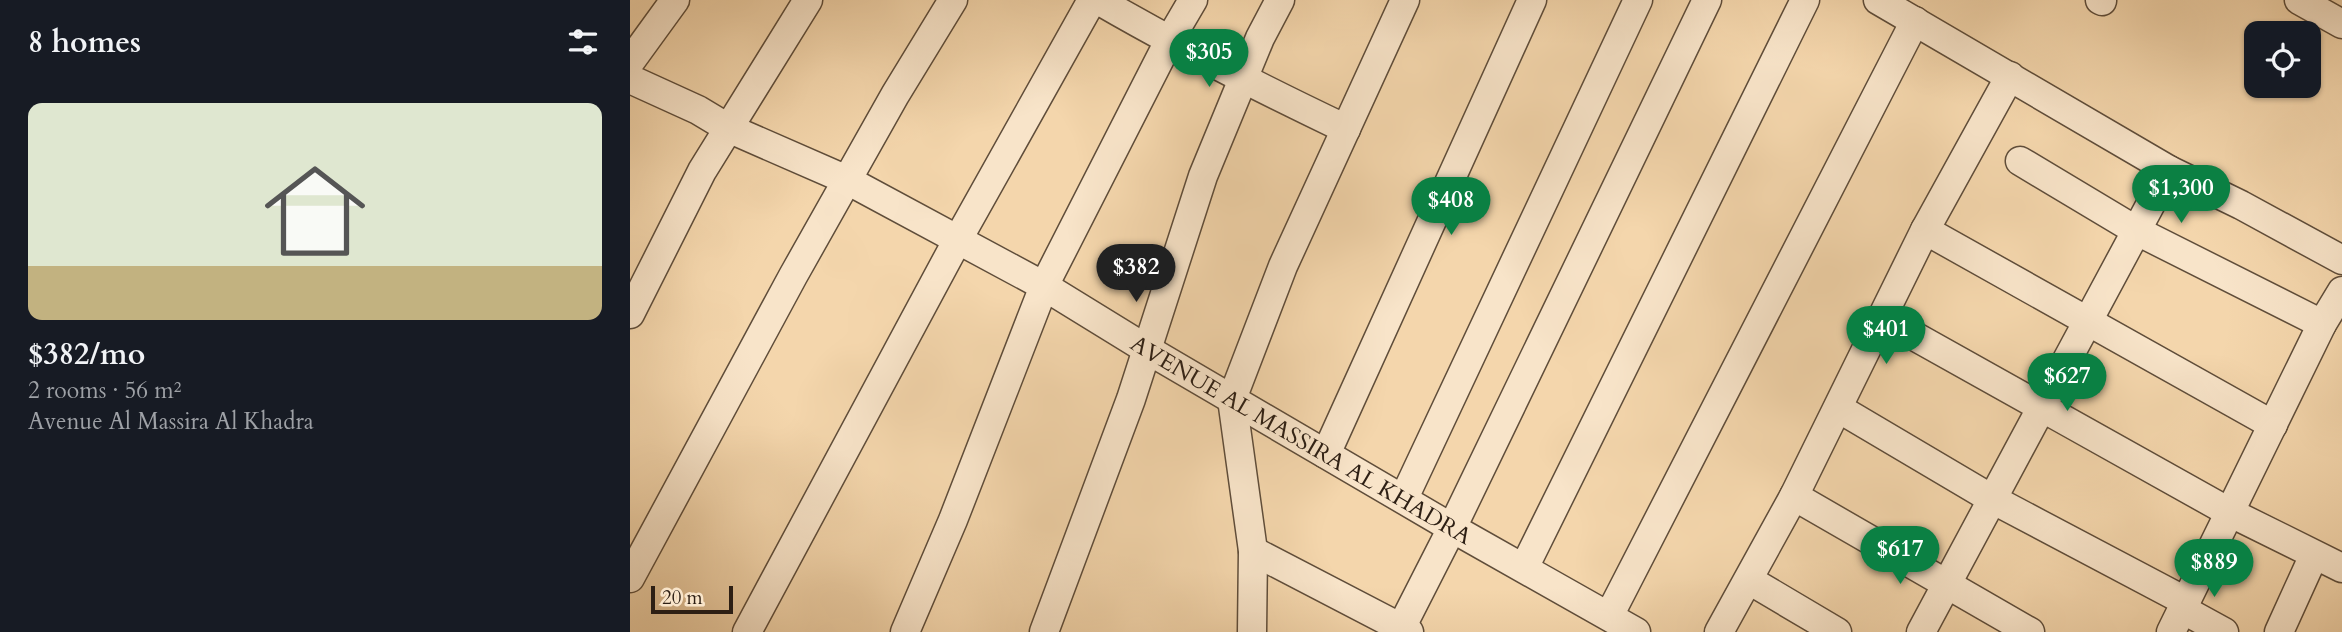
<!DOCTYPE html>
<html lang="en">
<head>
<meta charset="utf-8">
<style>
	body { margin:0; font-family:Cardo,serif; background:#20242c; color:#f1f3f6; height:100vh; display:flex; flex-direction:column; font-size:26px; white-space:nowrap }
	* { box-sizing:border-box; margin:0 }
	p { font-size:23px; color:#9ea1a6 }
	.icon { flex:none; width:38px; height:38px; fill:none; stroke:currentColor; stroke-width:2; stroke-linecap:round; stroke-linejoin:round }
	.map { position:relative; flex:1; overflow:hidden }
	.drawer { display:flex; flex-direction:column; background:#171b24; width:630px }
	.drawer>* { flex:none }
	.tools { position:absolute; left:1614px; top:21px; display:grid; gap:14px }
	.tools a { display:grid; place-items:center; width:77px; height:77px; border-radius:14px; background:#171b24; box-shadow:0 2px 5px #0004; font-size:35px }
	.scale { position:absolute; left:21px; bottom:18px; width:82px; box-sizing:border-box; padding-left:7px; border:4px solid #2d1f14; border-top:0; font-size:19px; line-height:24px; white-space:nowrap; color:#2d1f14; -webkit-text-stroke:5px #f8e4c9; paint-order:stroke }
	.price { position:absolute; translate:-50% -60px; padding:0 16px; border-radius:24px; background:#0b8043; color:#fff; font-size:23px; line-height:46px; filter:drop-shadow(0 2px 4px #0008) }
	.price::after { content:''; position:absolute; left:50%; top:42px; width:21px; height:16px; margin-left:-10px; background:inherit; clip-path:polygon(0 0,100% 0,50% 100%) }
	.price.on { background:#222; color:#fff }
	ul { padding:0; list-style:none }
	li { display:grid; align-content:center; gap:14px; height:371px; padding:0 28px }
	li+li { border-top:2px solid #363941 }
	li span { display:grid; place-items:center; height:217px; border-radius:14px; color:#555 }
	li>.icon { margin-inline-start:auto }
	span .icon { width:126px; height:126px; fill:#fffc; stroke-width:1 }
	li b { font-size:30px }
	h2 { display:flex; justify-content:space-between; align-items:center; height:84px; padding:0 28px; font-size:30px }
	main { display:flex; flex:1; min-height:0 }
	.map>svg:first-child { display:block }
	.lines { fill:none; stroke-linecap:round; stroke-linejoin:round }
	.street-casing { stroke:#5f4d3a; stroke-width:31 }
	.street { stroke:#f8e4c9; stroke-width:28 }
	.labels { text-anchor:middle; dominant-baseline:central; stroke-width:7; stroke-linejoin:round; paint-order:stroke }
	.street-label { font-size:23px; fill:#2d1f14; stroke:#f8e4c9 }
</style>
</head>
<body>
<main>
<section class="drawer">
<h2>8 homes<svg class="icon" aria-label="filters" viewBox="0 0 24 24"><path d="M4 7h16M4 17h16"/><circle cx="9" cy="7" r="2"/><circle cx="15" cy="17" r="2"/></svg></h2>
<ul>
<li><span style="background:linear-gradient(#dfe7d0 75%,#c2b280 0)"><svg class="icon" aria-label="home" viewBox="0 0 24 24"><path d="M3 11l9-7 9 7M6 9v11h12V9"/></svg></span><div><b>$382/mo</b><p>2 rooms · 56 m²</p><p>Avenue Al Massira Al Khadra</p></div></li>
</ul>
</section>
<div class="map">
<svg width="1712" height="632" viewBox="0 0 1712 632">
	<rect width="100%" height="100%" fill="#f4d6ac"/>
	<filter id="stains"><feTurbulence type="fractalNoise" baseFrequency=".00286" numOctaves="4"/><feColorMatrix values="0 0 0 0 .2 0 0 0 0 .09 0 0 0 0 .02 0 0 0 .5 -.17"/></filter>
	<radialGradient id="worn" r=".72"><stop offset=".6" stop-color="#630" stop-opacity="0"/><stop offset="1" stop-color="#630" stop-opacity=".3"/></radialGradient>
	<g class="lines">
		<g class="street-casing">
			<g id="street">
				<path d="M468 0C549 47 632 89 716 129"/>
				<path d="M1248 0 1539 170 1611 205 1712 260"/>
				<path d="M1470 0 1472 1"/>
				<path d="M1669 0 1712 24"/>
				<path d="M0 62 45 0"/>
				<path id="s1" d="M0 79 68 110 98 128 217 180 414 286 518 350 822 528 1006 632"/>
				<path d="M1390 161 1507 231 1692 324"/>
				<path d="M1295 230 1643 425"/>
				<path d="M0 314 72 171 178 0"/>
				<path d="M1252 318 1599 512 1712 568"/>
				<path d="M1208 408 1362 499 1555 601"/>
				<path d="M696 454 902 0"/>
				<path d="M1164 496 1400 632"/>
				<path d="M774 498 1008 0"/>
				<path d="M623 551 779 632"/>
				<path d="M894 568 1175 0"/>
				<path d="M0 578 163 276 265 95 323 0"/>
				<path d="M1119 580 1207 632"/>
				<path d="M1552 609 1594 632"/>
				<path d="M979 616 1285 21"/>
				<path d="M117 632 327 241 462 0"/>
				<path d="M275 632 323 520 414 286 539 41 563 0"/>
				<path d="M414 632 501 399 573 176 630 38 650 0"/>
				<path d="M622 632 623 551 602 399 653 266 775 0"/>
				<path d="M769 632 822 528 1077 0"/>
				<path d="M1089 632 1164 496 1295 230 1380 76"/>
				<path d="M1291 632 1539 170"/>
				<path d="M1541 632 1692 324 1712 291"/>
				<path d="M1649 632 1684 555"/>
			</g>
		</g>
		<use href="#street" class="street"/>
	</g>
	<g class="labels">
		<g class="street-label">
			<text stroke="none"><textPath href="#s1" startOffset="763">AVENUE AL MASSIRA AL KHADRA</textPath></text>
		</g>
	</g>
	<rect width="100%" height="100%" filter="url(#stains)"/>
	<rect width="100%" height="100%" fill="url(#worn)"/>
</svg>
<div class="tools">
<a><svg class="icon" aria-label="locate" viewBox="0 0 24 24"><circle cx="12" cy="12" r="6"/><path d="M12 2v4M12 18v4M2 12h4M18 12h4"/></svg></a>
</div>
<div class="scale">20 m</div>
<b class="price" style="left:579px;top:89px">$305</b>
<b class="price" style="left:1551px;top:225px">$1,300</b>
<b class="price" style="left:821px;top:237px">$408</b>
<b class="price on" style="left:506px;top:304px">$382</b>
<b class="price" style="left:1256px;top:366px">$401</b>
<b class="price" style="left:1437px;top:413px">$627</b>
<b class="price" style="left:1270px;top:586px">$617</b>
<b class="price" style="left:1584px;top:599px">$889</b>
</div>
</main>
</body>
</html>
